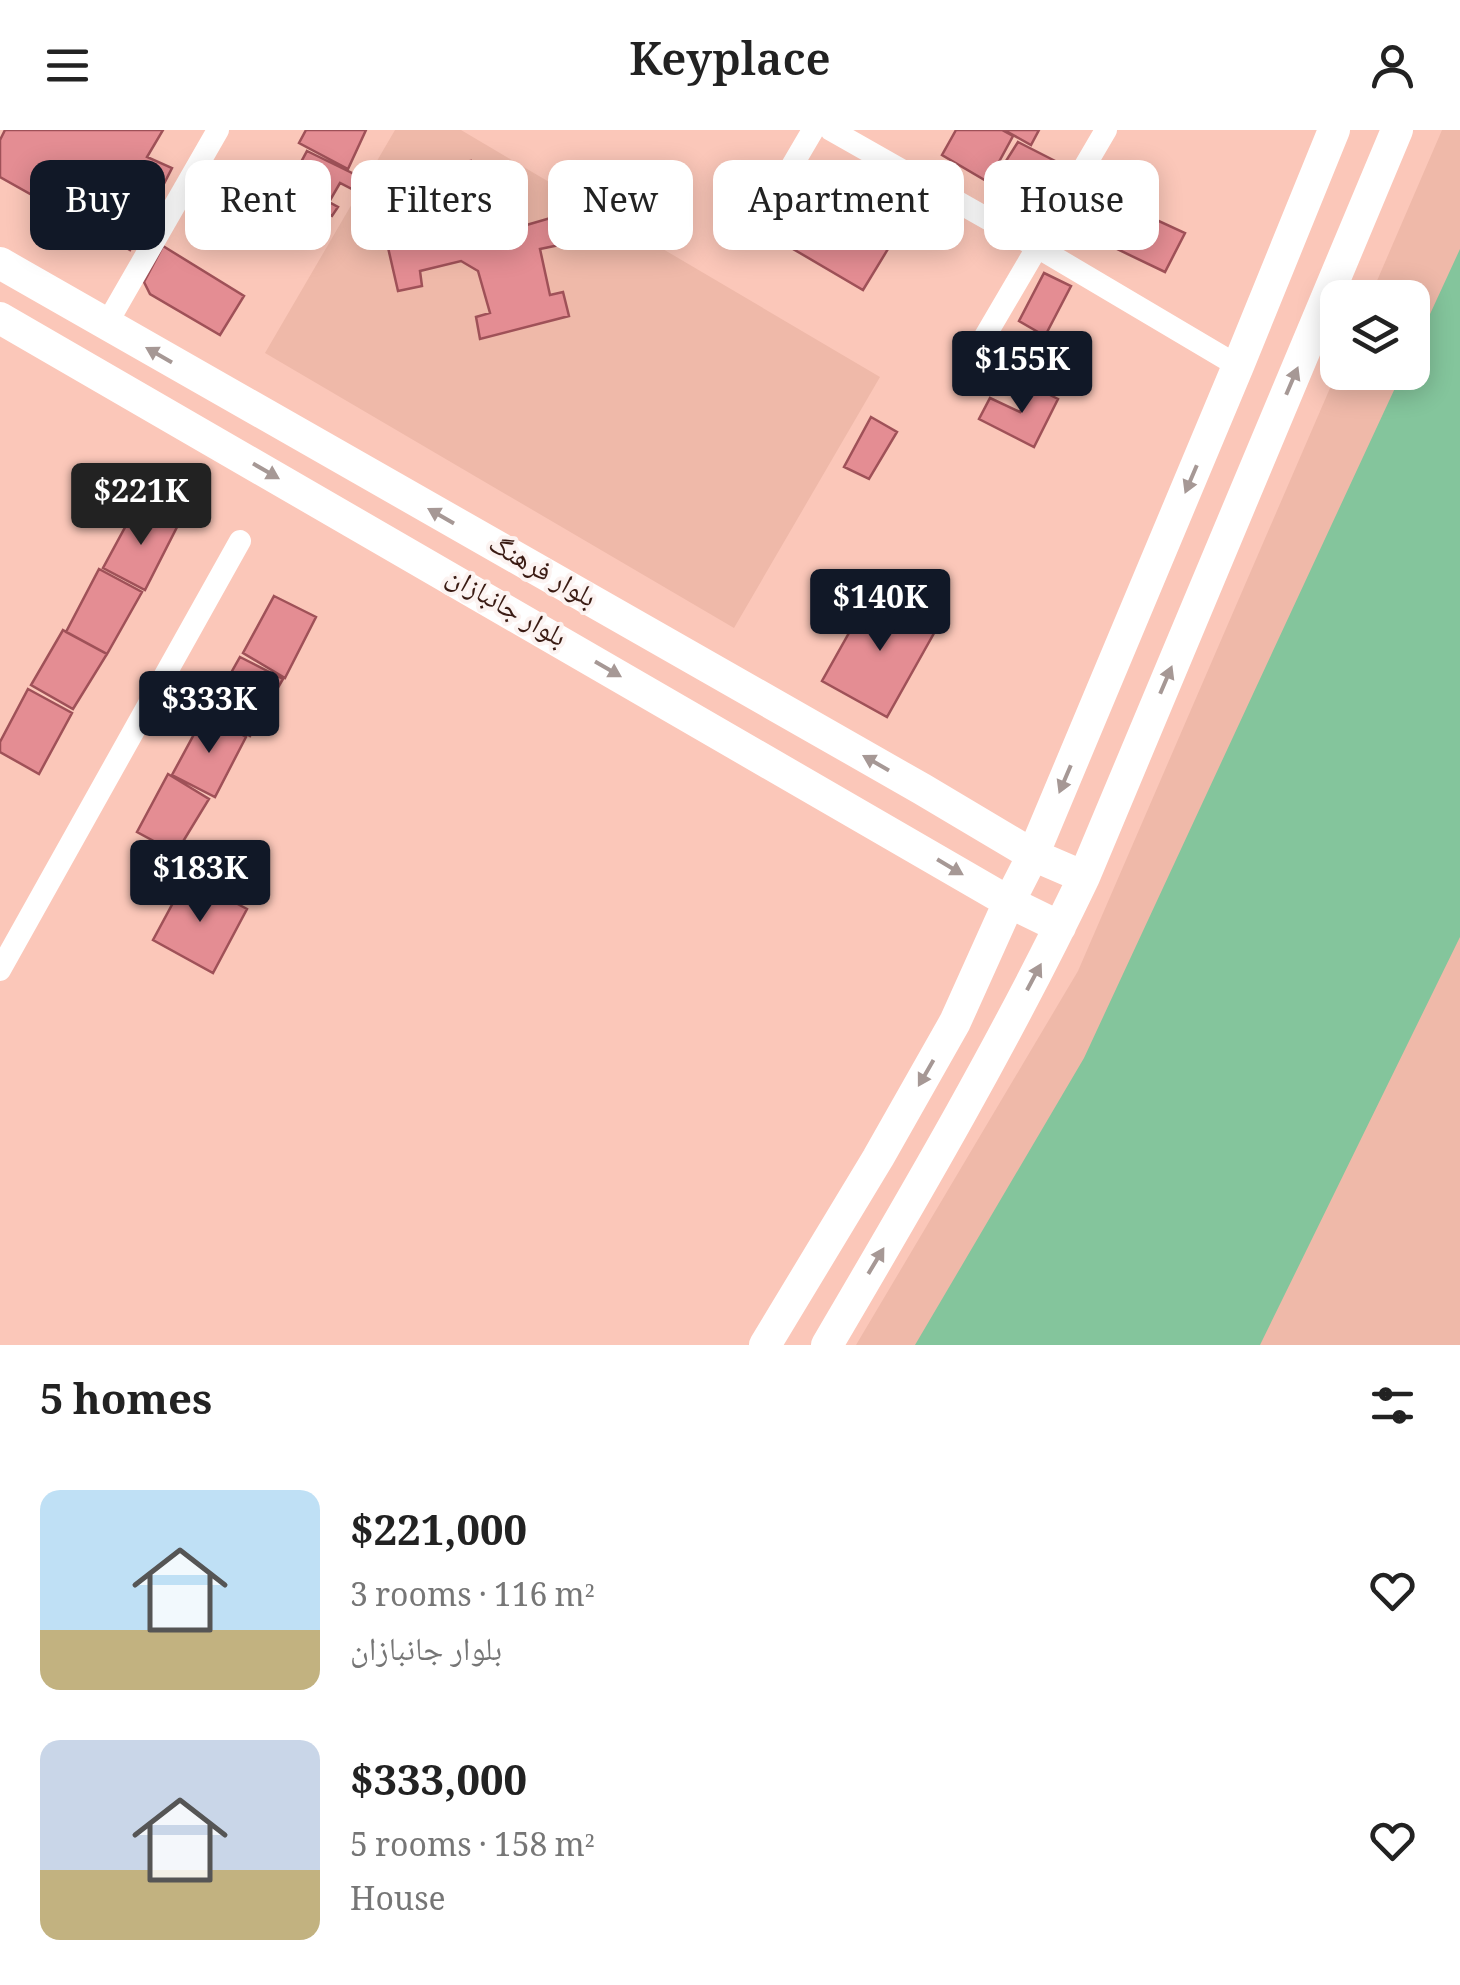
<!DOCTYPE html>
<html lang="en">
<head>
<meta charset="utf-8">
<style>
	body { margin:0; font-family:Georgia,"Noto Naskh Arabic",serif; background:#f2f2f2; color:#222; height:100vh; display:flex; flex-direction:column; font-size:38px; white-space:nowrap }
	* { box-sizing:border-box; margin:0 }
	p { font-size:32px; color:#767676 }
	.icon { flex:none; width:55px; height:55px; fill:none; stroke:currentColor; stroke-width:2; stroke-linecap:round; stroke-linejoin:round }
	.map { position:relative; height:1215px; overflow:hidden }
	.side { display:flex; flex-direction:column; background:#fff; flex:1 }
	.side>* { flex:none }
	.guide { position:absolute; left:30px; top:30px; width:1400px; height:90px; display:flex; gap:20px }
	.controls { position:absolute; left:1320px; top:150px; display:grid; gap:20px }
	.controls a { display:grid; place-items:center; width:110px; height:110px; border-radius:20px; background:#fff; box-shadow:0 5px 25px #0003; font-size:50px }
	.price { position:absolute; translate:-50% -85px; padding:0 22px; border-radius:10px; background:#111827; color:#fff; font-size:32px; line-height:65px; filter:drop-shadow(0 2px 5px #0008) }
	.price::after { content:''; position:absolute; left:50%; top:60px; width:30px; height:22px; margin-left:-15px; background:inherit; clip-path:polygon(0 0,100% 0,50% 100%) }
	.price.selected { background:#222; color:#fff }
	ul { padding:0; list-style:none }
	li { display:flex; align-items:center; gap:30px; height:250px; padding:0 40px }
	li span { display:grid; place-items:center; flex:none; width:280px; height:200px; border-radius:20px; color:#555 }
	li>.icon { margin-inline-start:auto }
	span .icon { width:120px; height:120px; fill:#fffc; stroke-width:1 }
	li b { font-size:42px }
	h2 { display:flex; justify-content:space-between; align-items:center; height:120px; padding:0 40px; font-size:42px }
	.chip { padding:0 35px; border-radius:20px; background:#fff; box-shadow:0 5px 25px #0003; font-size:35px; line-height:90px }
	.chip.selected { background:#111827; color:#fff }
	header { display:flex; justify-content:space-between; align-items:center; height:130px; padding:0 40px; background:#fff; font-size:45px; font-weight:600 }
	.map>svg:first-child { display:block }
	.built { fill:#efb9a9 }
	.green { fill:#84c59c }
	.building { fill:#e48d93; stroke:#9f5158; stroke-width:2.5 }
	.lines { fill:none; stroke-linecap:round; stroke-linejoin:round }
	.street { stroke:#fff; stroke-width:22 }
	.secondary { stroke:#fff; stroke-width:32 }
	.oneway { fill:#a69895 }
	.labels { text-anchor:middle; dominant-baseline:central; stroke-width:8; stroke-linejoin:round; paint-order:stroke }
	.street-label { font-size:28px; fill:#3a1b13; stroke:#fcf3f1 }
</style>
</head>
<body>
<header><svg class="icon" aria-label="menu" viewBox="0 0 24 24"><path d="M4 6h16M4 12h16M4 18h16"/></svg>Keyplace<svg class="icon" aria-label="person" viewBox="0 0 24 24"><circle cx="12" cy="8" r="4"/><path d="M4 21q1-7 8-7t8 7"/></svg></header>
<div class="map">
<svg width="1460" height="1215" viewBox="0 0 1460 1215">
	<rect width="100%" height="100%" fill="#fbc7b9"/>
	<path class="built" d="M395 0H461L880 247 734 498 265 223Z
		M1442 0H1460V1215H856L1078 841 1337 242H1412V168L1370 167Z"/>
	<path class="green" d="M1460 119V807L1260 1215H915L1084 928 1402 243 1412 242 1413 221Z"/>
	<path class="building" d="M5 0H163L147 27 172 38 130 120 0 47V10Z
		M306 0H366L348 39 299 13Z
		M956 0H1002L1013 6 988 52 942 25Z
		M1004 0H1039L1031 15Z
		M1018 12 1059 33 1032 80 989 58Z
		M307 21 354 44 352 59 340 53 329 72 338 77 332 86 285 62Z
		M471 31 478 62 483 65 492 50 525 70 515 88 523 96 564 84 569 113 540 119 550 165 563 162 569 186 480 209 476 187 490 183 478 141 461 131 420 141 422 156 398 161 378 74 406 62 417 77 449 66 442 36Z
		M815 71 891 114 863 160 788 116Z
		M1137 81 1185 103 1165 142 1117 119Z
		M163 116 244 166 220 205 150 164 144 152Z
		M1044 143 1071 156 1045 206 1019 191Z
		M1032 256 1058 269 1034 317 979 289 990 268 1020 282Z
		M871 287 897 302 869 349 844 337Z
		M136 377 178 395 145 460 103 438Z
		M99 439 142 462 107 524 66 502Z
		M872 462 938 496 887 587 822 551Z
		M274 466 316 487 285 548 243 523Z
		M63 500 107 524 73 579 31 555Z
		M240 527 283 549 250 606 209 582Z
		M28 559 72 583 39 644 0 622V612Z
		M205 584 246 607 215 667 172 645Z
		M168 644 209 669 176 723 137 702Z
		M187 747 247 779 213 843 153 810Z"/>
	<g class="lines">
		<path class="street" d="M831 0 1037 117 1238 236
			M762 87 813 0
			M106 195 218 0
			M974 225 1106 0
			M0 840 240 411"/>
		<path class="secondary" d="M0 133 922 659 1033 725 1084 747
			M0 188 1009 772 1060 797
			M765 1215 878 1028 955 892 1009 772 1033 725 1238 236 1334 0
			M827 1215C917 1062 1007 908 1084 747L1397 0"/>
	</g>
	<defs><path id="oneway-solid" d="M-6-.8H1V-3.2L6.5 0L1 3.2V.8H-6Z" transform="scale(2.5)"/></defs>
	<g class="oneway">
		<use href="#oneway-solid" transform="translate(159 225) rotate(-150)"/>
		<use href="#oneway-solid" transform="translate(1292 251) rotate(-67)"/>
		<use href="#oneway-solid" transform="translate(266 341) rotate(30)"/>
		<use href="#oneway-solid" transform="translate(1191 349) rotate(113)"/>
		<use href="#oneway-solid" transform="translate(441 386) rotate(-150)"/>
		<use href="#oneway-solid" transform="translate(608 539) rotate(30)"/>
		<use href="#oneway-solid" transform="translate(1166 550) rotate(-67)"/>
		<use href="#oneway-solid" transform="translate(876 633) rotate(-150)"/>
		<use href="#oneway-solid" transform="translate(1065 649) rotate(113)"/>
		<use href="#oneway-solid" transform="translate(950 737) rotate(31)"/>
		<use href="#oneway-solid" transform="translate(1034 847) rotate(-62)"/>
		<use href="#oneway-solid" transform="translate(926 943) rotate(120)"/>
		<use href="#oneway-solid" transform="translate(876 1131) rotate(-59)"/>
	</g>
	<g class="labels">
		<g class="street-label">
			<text transform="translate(541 443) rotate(30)">بلوار فرهنگ</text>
			<text transform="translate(505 479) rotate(30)">بلوار جانبازان</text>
		</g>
	</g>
</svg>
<div class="controls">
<a><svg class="icon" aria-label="layers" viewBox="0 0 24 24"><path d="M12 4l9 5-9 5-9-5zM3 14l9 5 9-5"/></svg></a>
</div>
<b class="price" style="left:1022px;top:286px">$155K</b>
<b class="price selected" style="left:141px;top:418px">$221K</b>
<b class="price" style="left:880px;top:524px">$140K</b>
<b class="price" style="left:209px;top:626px">$333K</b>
<b class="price" style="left:200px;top:795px">$183K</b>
<div class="guide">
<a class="chip selected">Buy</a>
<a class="chip">Rent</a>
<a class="chip">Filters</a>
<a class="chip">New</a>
<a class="chip">Apartment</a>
<a class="chip">House</a>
</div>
</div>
<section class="side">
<h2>5 homes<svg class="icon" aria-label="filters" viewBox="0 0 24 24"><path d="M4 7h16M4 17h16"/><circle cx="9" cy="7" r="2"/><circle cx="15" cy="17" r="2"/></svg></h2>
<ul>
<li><span style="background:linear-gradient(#bfe0f5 70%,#c2b280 0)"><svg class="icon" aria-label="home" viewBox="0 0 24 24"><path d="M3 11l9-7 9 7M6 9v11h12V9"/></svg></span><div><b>$221,000</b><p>3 rooms · 116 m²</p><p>بلوار جانبازان</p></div><svg class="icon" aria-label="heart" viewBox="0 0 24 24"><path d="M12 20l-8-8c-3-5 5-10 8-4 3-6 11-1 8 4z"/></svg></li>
<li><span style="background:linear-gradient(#c9d6e8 65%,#c2b280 0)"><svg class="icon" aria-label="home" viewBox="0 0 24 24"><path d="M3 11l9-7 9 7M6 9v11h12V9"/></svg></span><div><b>$333,000</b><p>5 rooms · 158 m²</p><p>House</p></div><svg class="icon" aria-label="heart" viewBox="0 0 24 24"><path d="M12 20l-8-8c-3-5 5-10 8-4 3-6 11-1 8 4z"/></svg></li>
</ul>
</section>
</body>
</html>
